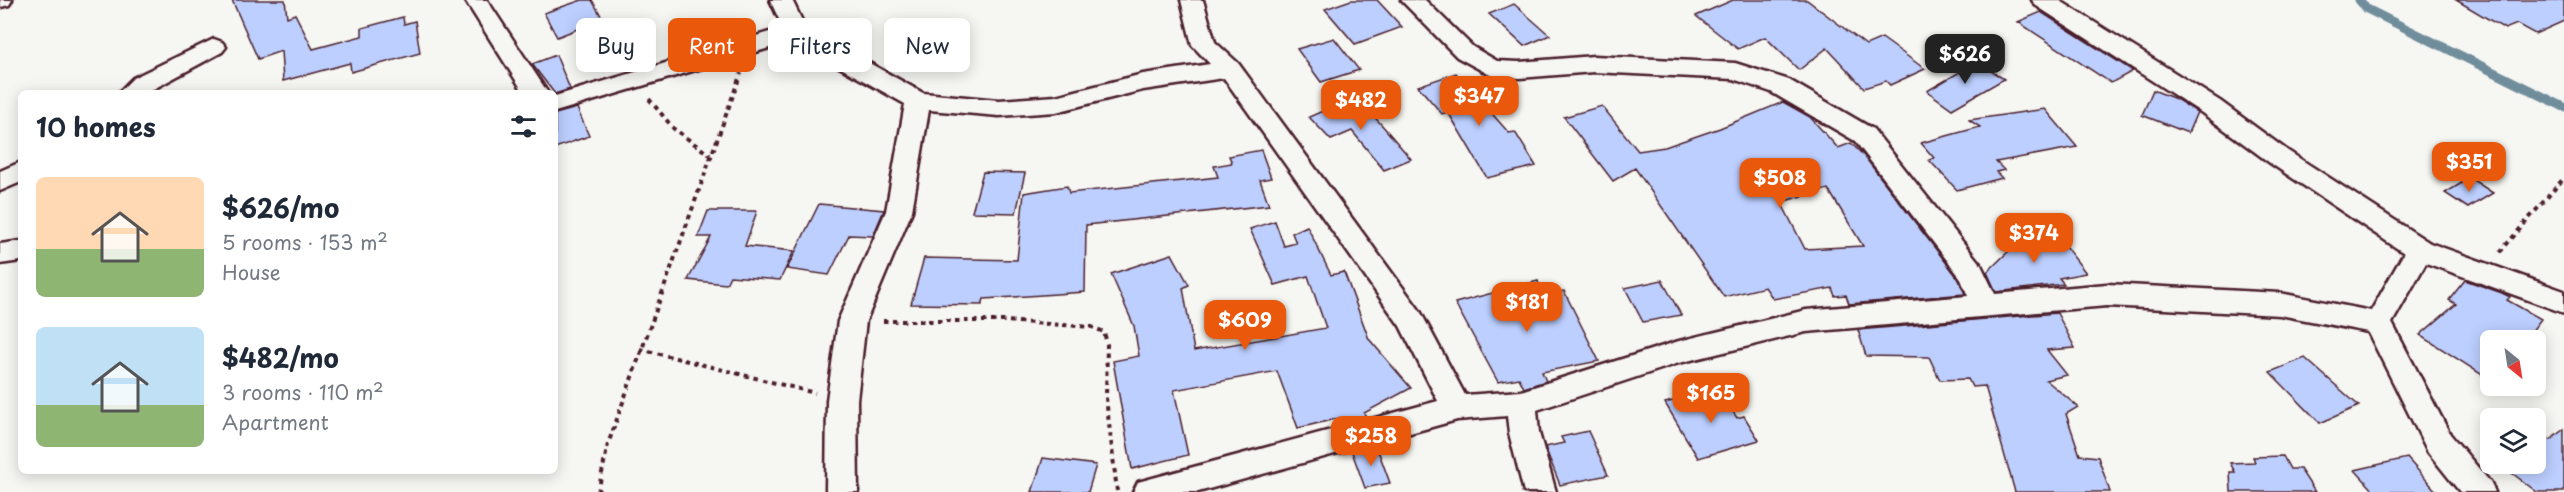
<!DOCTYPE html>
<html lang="en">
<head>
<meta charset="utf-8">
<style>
	body { margin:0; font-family:"Playpen Sans",sans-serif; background:#f2f2f3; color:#1f2937; height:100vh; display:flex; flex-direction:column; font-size:22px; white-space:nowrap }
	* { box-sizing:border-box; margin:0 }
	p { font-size:20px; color:#747a83 }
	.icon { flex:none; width:33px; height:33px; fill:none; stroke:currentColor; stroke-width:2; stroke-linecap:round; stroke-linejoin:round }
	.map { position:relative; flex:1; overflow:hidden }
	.side { position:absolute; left:18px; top:90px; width:540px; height:384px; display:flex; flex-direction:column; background:#fff; border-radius:9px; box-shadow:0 3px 15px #0003 }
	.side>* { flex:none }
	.guide { position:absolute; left:576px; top:18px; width:570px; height:54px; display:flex; gap:12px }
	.needle { width:39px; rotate:150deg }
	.buttons { position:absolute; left:2480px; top:330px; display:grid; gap:12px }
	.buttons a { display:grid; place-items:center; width:66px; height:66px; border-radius:9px; background:#fff; box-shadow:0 3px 15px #0003; font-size:30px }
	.price { position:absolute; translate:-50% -51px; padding:0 14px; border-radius:12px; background:#ea580c; color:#fff; font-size:20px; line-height:39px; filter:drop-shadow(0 2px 3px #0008) }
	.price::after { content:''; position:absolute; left:50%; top:36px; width:18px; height:14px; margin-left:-9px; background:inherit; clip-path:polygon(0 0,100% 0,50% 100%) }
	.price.on { background:#222; color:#fff }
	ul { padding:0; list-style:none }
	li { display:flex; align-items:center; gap:18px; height:150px; padding:0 18px }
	li span { display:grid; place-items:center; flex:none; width:168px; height:120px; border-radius:9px; color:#555 }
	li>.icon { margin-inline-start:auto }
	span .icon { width:72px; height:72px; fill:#fffc; stroke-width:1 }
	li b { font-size:26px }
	h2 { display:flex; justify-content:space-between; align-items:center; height:72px; padding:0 18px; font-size:26px }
	.chip { padding:0 21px; border-radius:9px; background:#fff; box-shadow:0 3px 15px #0003; font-size:21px; line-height:54px }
	.chip.on { background:#ea580c; color:#fff }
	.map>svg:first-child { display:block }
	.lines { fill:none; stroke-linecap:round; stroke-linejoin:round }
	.stream { stroke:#708d9c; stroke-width:9 }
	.building { fill:#bdcfff; stroke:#4a1f2b; stroke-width:1.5; fill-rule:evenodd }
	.minor-casing { stroke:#4a1f2b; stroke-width:5 }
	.path { stroke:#4a1f2b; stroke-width:4; stroke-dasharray:4.5 4.5; stroke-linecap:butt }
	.minor { fill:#f6f6f2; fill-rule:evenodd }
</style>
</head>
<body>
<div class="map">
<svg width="2564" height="492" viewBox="0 0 2564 492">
	<rect width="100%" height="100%" fill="#f6f6f2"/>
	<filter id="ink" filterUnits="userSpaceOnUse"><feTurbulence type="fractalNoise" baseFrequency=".0167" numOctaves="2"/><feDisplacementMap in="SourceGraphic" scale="12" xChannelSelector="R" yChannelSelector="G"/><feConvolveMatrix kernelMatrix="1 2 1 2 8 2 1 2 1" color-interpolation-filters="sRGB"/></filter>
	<g filter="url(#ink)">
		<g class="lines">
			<path class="stream" d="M2359 0 2367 9 2564 107"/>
		</g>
		<path class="building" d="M232 0H285L287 17 295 14 313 49 362 36V28L403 17 404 24 415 21 420 53 351 72 350 63 283 81 281 51 258 59Z
			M582 0H592L603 19 557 37 544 13Z
			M1351 0H1377L1402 27 1355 44 1325 9Z
			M1733 0H1807L1866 45 1882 38 1925 69 1890 85 1886 81 1864 88 1827 48 1799 70 1765 37 1738 49 1696 16Z
			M2456 0H2564V21L2535 34 2517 24 2505 29Z
			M1514 4 1546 32 1550 35 1524 46 1489 14Z
			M2041 12 2133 71 2111 83 2018 22Z
			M1334 38 1359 70 1321 82 1297 49Z
			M556 55 570 89 555 94 532 64Z
			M1977 62 2004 79 1952 109 1927 91Z
			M1456 73 1509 133 1515 132 1536 166 1487 178 1448 112 1442 114 1418 86Z
			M2153 90 2176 99 2197 112 2188 133 2142 115Z
			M1355 97 1381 124 1411 159 1384 170 1352 131 1331 140 1309 117Z
			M1783 102 1810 117 1838 148 1851 143 1864 156 1958 278 1965 294 1849 304 1846 295 1835 296 1832 288 1773 299 1765 287 1724 297 1635 168 1613 181 1564 117 1602 106 1638 151 1665 147 1720 128ZM1828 189 1863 246 1805 249 1781 202Z
			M577 108 589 136 555 148V114Z
			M2045 109 2077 147 1996 162 2004 170 1996 172 2002 178 1957 190 1929 160 1934 158 1921 143 1980 127 1969 120Z
			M1261 150 1271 178 1260 180 1269 205 1086 225 1085 292 984 299 982 305 911 304 924 258 1017 260 1024 193 1067 186 1069 193 1218 177 1214 166 1232 163 1229 156Z
			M983 172 1025 173 1016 213 972 212Z
			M2470 178 2493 193 2468 208 2445 193Z
			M819 204 884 210 873 236 849 235 829 275 787 269Z
			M708 211H757L745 246 794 251 780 280 730 276 726 284 688 280 711 237H698Z
			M1275 221 1284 246 1296 243 1292 233 1307 226 1331 275 1344 272 1369 339 1411 388 1364 413 1366 418 1342 425 1340 418 1298 428 1277 371 1174 390 1188 455 1132 469 1113 361 1139 356 1134 326 1111 274 1172 254 1189 285 1183 288 1194 351 1326 328 1308 276 1275 285 1250 229Z
			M2055 233 2086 273 2059 278 2064 284 1996 292 1987 272 2011 249 2004 241Z
			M1662 280 1681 315 1643 322 1625 288Z
			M2465 280 2502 293 2510 297 2507 300 2541 319 2525 340H2490V380L2420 335 2456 304 2449 300Z
			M1538 281 1542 295 1564 291 1599 361 1542 372 1546 381 1524 388 1519 378 1498 382 1455 303Z
			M2057 313 2075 348 2047 350 2067 375 2046 380 2078 407 2066 414 2080 455 2098 457 2110 492H2015L1985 386 1972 387 1968 379 1940 380 1929 357 1866 356 1858 330Z
			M2305 358 2359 406 2320 423 2270 372Z
			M1718 389 1737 418 1744 416 1759 440 1698 458 1665 403Z
			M2535 429 2550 440 2564 429V492H2537L2500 464H2535Z
			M1588 431 1608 475 1560 485 1545 447 1564 443 1561 437Z
			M1376 445 1390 483 1365 488 1352 452Z
			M2283 456 2290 469H2300L2315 492H2231L2230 472H2235L2230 463 2255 462 2253 457Z
			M1043 458 1096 465 1088 492H1032Z
			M2407 458 2437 492H2375L2355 470Z"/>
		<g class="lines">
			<g class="minor-casing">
				<path id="minor" d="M0 0H12L9 5 1 7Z
					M465 0H487L548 93H524Z
					M770 0H792L805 27 923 93 999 100 1056 96 1143 74 1210 64 1192 45 1181 0H1203L1215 42 1238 63 1420 311 1465 395 1521 391 1679 341 1806 310 1968 296 1960 277 1855 141 1771 92 1733 79 1594 72 1519 78 1492 76 1457 57 1401 0H1425L1473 47 1497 61 1519 62 1594 56 1735 63 1789 80 1873 129 1981 265 1995 294 2107 284 2280 293 2371 311 2404 253 2270 163 2202 113 2035 5 2032 0H2059L2220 101 2288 151 2430 243 2564 291V313L2426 263 2392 323 2450 434 2490 482 2495 492H2460L2428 452 2368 332 2280 315 2107 306 1806 332 1679 363 1537 410 1539 433 1556 492H1524L1509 433 1507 416 1457 420 1198 492H1133L1138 482 1149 479 1438 401 1400 326 1224 78 1143 90 1056 112 999 116 929 110 912 211 866 321 857 400 858 492H826L827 400 838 321 886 211 905 104 793 41 555 112V96L783 28Z
					M214 39 222 42 226 47 222 52 146 93H118L133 78Z
					M21 162V182L0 191V171Z
					M21 241V261L0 264V244Z"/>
			</g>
			<path class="path" d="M649 99 674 129 710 155
				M2500 252 2564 178
				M883 321H1005L1092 327 1104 332 1107 344 1106 398 1117 491
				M640 349 815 393
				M598 492 608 444 741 73"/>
			<use href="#minor" class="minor"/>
		</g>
	</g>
</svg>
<div class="buttons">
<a><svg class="needle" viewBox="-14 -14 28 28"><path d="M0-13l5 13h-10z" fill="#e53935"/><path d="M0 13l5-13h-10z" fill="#747a83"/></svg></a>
<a><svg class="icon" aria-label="layers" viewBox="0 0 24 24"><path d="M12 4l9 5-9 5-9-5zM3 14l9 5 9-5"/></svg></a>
</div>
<b class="price on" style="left:1965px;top:85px">$626</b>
<b class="price" style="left:1479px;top:127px">$347</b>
<b class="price" style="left:1361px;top:131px">$482</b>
<b class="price" style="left:2469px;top:193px">$351</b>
<b class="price" style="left:1780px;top:209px">$508</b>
<b class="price" style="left:2034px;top:264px">$374</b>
<b class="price" style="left:1527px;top:333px">$181</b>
<b class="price" style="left:1245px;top:351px">$609</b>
<b class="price" style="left:1711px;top:424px">$165</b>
<b class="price" style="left:1371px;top:467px">$258</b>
<div class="guide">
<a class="chip">Buy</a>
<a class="chip on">Rent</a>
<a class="chip">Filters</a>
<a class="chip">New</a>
</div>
<section class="side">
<h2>10 homes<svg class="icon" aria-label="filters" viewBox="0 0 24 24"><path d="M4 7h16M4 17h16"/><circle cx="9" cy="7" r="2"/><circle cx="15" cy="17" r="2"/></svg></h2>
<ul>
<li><span style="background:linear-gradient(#ffd9b3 60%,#8fb573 0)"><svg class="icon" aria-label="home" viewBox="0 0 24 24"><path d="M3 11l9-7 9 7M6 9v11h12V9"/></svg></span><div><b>$626/mo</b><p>5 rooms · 153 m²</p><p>House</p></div></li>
<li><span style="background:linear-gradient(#bfe0f5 65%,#8fb573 0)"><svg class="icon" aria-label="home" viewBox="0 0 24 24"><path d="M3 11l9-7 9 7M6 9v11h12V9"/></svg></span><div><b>$482/mo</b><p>3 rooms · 110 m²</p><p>Apartment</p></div></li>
</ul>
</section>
</div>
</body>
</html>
